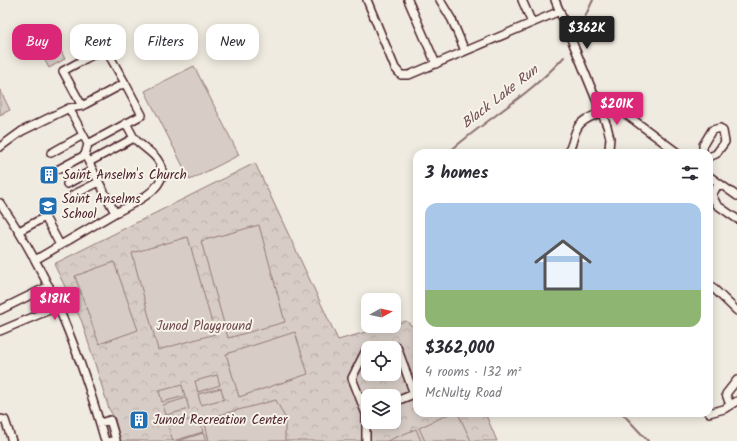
<!DOCTYPE html>
<html lang="en">
<head>
<meta charset="utf-8">
<style>
	body { margin:0; font-family:Kalam,sans-serif; background:#f7f7f7; color:#2b2b33; height:100vh; display:flex; flex-direction:column; font-size:15px; white-space:nowrap }
	* { box-sizing:border-box; margin:0 }
	p { font-size:13px; color:#7c7c81 }
	.icon { flex:none; width:22px; height:22px; fill:none; stroke:currentColor; stroke-width:2; stroke-linecap:round; stroke-linejoin:round }
	.map { position:relative; flex:1; overflow:hidden }
	.sheet { position:absolute; left:413px; top:149px; width:300px; height:268px; display:flex; flex-direction:column; background:#fff; border-radius:12px; box-shadow:0 2px 10px #0003 }
	.sheet>* { flex:none }
	.banner { position:absolute; left:12px; top:24px; width:341px; height:36px; display:flex; gap:8px }
	.needle { width:26px; rotate:82deg }
	.tools { position:absolute; left:361px; top:293px; display:grid; gap:8px }
	.tools a { display:grid; place-items:center; width:40px; height:40px; border-radius:8px; background:#fff; box-shadow:0 2px 10px #0003; font-size:20px }
	.price { position:absolute; translate:-50% -34px; padding:0 9px; border-radius:4px; background:#db2777; color:#fff; font-size:13px; line-height:26px; filter:drop-shadow(0 1px 2px #0008) }
	.price::after { content:''; position:absolute; left:50%; top:24px; width:12px; height:9px; margin-left:-6px; background:inherit; clip-path:polygon(0 0,100% 0,50% 100%) }
	.price.current { background:#222; color:#fff }
	ul { padding:0; list-style:none }
	li { display:grid; align-content:center; gap:8px; height:212px; padding:0 12px }
	li+li { border-top:1px solid #e1e1e2 }
	li span { display:grid; place-items:center; height:124px; border-radius:12px; color:#555 }
	li>.icon { margin-inline-start:auto }
	span .icon { width:72px; height:72px; fill:#fffc; stroke-width:1 }
	li b { font-size:17px }
	h2 { display:flex; justify-content:space-between; align-items:center; height:48px; padding:0 12px; font-size:17px }
	.tag { padding:0 14px; border-radius:12px; background:#fff; box-shadow:0 2px 10px #0003; font-size:14px; line-height:36px }
	.tag.current { background:#db2777; color:#fff }
	.map>svg:first-child { display:block }
	.forest { fill:url(#forest-crowns); stroke:#917678; fill-rule:evenodd }
	.pitch { fill:#d8cdc6; stroke:#917678 }
	.lines { fill:none; stroke-linecap:round; stroke-linejoin:round }
	.stream { stroke:#8b6f72; stroke-width:2 }
	.minor-casing { stroke:#4a1f2b; stroke-width:10 }
	.minor { stroke:#f7f3e8; stroke-width:7 }
	.labels { text-anchor:middle; dominant-baseline:central; stroke-width:4; stroke-linejoin:round; paint-order:stroke }
	.poi-label { font-size:13px; fill:#4a1f2b; stroke:#f7f3e8; text-anchor:start }
	.park-label { font-size:13px; fill:#6e4a52; stroke:#f7f3e8 }
	.water-label { font-size:14px; font-style:italic; fill:#704e55; stroke:#f7f3e8 }
</style>
</head>
<body>
<div class="map">
<svg width="737" height="441" viewBox="0 0 737 441">
	<defs>
		<pattern id="forest-crowns" width="20" height="18" patternUnits="userSpaceOnUse"><rect width="20" height="18" fill="#d8cdc6"/><path d="M2 6a3 3 0 1 1 6 0M12 15a3 3 0 1 1 6 0" fill="none" stroke="#bbb0aa"/></pattern>
	</defs>
	<rect width="100%" height="100%" fill="#f0ebe0"/>
	<filter id="ink" filterUnits="userSpaceOnUse"><feTurbulence type="fractalNoise" baseFrequency=".025" numOctaves="2"/><feDisplacementMap in="SourceGraphic" scale="8" xChannelSelector="R" yChannelSelector="G"/><feConvolveMatrix kernelMatrix="1 2 1 2 8 2 1 2 1" color-interpolation-filters="sRGB"/></filter>
	<g filter="url(#ink)">
		<path class="forest" d="M54 37 65 59 49 68 37 46Z
			M0 90 10 110 0 115Z
			M255 163 338 340 387 326H394V324L406 321 417 330V413H485L497 441H120L115 419 109 409 82 322 54 264ZM368 348H394V374H368ZM368 396H394V422H368Z"/>
		<path class="pitch" d="M194 66 239 155 190 180 145 91Z
			M259 225 285 322 228 338 201 241Z
			M188 237 215 334 158 350 132 253Z
			M114 262 138 330 99 344 75 276Z
			M295 332 308 374 239 397 226 354Z
			M217 375 220 385 198 392 195 381Z
			M182 385 185 396 162 402 159 391Z
			M221 388 224 399 201 405 198 394Z
			M186 398 189 409 166 415 163 405Z
			M276 400 285 418V441H209L204 419Z
			M451 413H458L471 441H425L419 428Z
			M199 417 203 432 173 441 168 426Z
			M416 429 421 441H387Z
			M203 433 206 441H178Z"/>
		<g class="lines">
			<path class="stream" d="M583 21 593 0
				M448 153C486 119 530 95 564 57
				M622 413 648 441"/>
			<g class="minor-casing">
				<path id="minor" d="M367 0 395 68 401 75H409L560 11
					M408 0 436 64
					M440 0 452 20 465 51
					M522 0 532 23
					M555 0 607 126 610 138 609 149
					M596 96 627 115 678 153
					M69 108 82 106 125 83 105 48 63 71 82 106
					M88 144 142 115 125 83
					M0 147 22 131 69 108 88 144 85 155 115 213 35 260
					M51 153 83 135
					M567 153C574 145 572 136 578 127 582 119 594 116 602 112
					M703 153V145L712 130 720 128 723 131 725 142 716 154 709 157
					M89 162 134 138 126 123
					M59 169 85 155
					M709 176 737 196
					M719 183 712 195 717 205 737 219
					M67 184 93 170
					M73 195 99 182
					M0 203C51 276 81 356 105 441
					M115 213C132 204 177 186 157 159 152 152 141 146 134 138
					M19 231 45 217 60 245
					M709 284 737 311
					M0 310 49 286
					M0 331 59 306
					M385 348 397 347 414 394 394 402
					M730 405 726 394 737 380
					M709 413 724 409 737 401
					M0 419 5 420 12 441
					M100 423 110 420 116 440 111 441
					M366 441V414L352 378 366 350H368"/>
			</g>
			<use href="#minor" class="minor"/>
		</g>
	</g>
	<defs>
		<g id="building-square" transform="scale(1)"><rect x="-9" y="-9" width="18" height="18" rx="4" fill="#1f6fb2" stroke="#f7f3e8"/><path d="M-4-6H4V6H1V3H-1V6H-4ZM-2.5-4.3h1.7v1.8h-1.7ZM.8-4.3h1.7v1.8H.8ZM-2.5-1h1.7V.8h-1.7ZM.8-1h1.7V.8H.8Z" fill="#fff"/></g>
		<g id="school-square" transform="scale(1)"><rect x="-9" y="-9" width="18" height="18" rx="4" fill="#1f6fb2" stroke="#f7f3e8"/><path d="M0-5L7-2L0 1L-7-2ZM-4 1L0 2.5L4 1V4Q0 6-4 4Z" fill="#fff"/></g>
	</defs>
	<g fill-rule="evenodd">
		<use href="#building-square" x="49" y="175"/>
		<use href="#school-square" x="48" y="206"/>
		<use href="#building-square" x="139" y="420"/>
	</g>
	<g class="labels">
		<g class="poi-label">
			<text x="63" y="175">Saint Anselm's Church</text>
			<text x="62" y="199">Saint Anselms<tspan x="62" dy="15">School</tspan></text>
			<text x="153" y="420">Junod Recreation Center</text>
		</g>
		<g class="park-label">
			<text x="204" y="326">Junod Playground</text>
		</g>
		<g class="water-label">
			<text transform="translate(500 97) rotate(-38)">Black Lake Run</text>
		</g>
	</g>
</svg>
<div class="tools">
<a><svg class="needle" viewBox="-14 -14 28 28"><path d="M0-13l5 13h-10z" fill="#e53935"/><path d="M0 13l5-13h-10z" fill="#7c7c81"/></svg></a>
<a><svg class="icon" aria-label="locate" viewBox="0 0 24 24"><circle cx="12" cy="12" r="6"/><path d="M12 2v4M12 18v4M2 12h4M18 12h4"/></svg></a>
<a><svg class="icon" aria-label="layers" viewBox="0 0 24 24"><path d="M12 4l9 5-9 5-9-5zM3 14l9 5 9-5"/></svg></a>
</div>
<b class="price current" style="left:587px;top:50px">$362K</b>
<b class="price" style="left:617px;top:126px">$201K</b>
<b class="price" style="left:55px;top:321px">$181K</b>
<div class="banner">
<a class="tag current">Buy</a>
<a class="tag">Rent</a>
<a class="tag">Filters</a>
<a class="tag">New</a>
</div>
<section class="sheet">
<h2>3 homes<svg class="icon" aria-label="filters" viewBox="0 0 24 24"><path d="M4 7h16M4 17h16"/><circle cx="9" cy="7" r="2"/><circle cx="15" cy="17" r="2"/></svg></h2>
<ul>
<li><span style="background:linear-gradient(#a9c7e8 70%,#8fb573 0)"><svg class="icon" aria-label="home" viewBox="0 0 24 24"><path d="M3 11l9-7 9 7M6 9v11h12V9"/></svg></span><div><b>$362,000</b><p>4 rooms · 132 m²</p><p>McNulty Road</p></div></li>
</ul>
</section>
</div>
</body>
</html>
